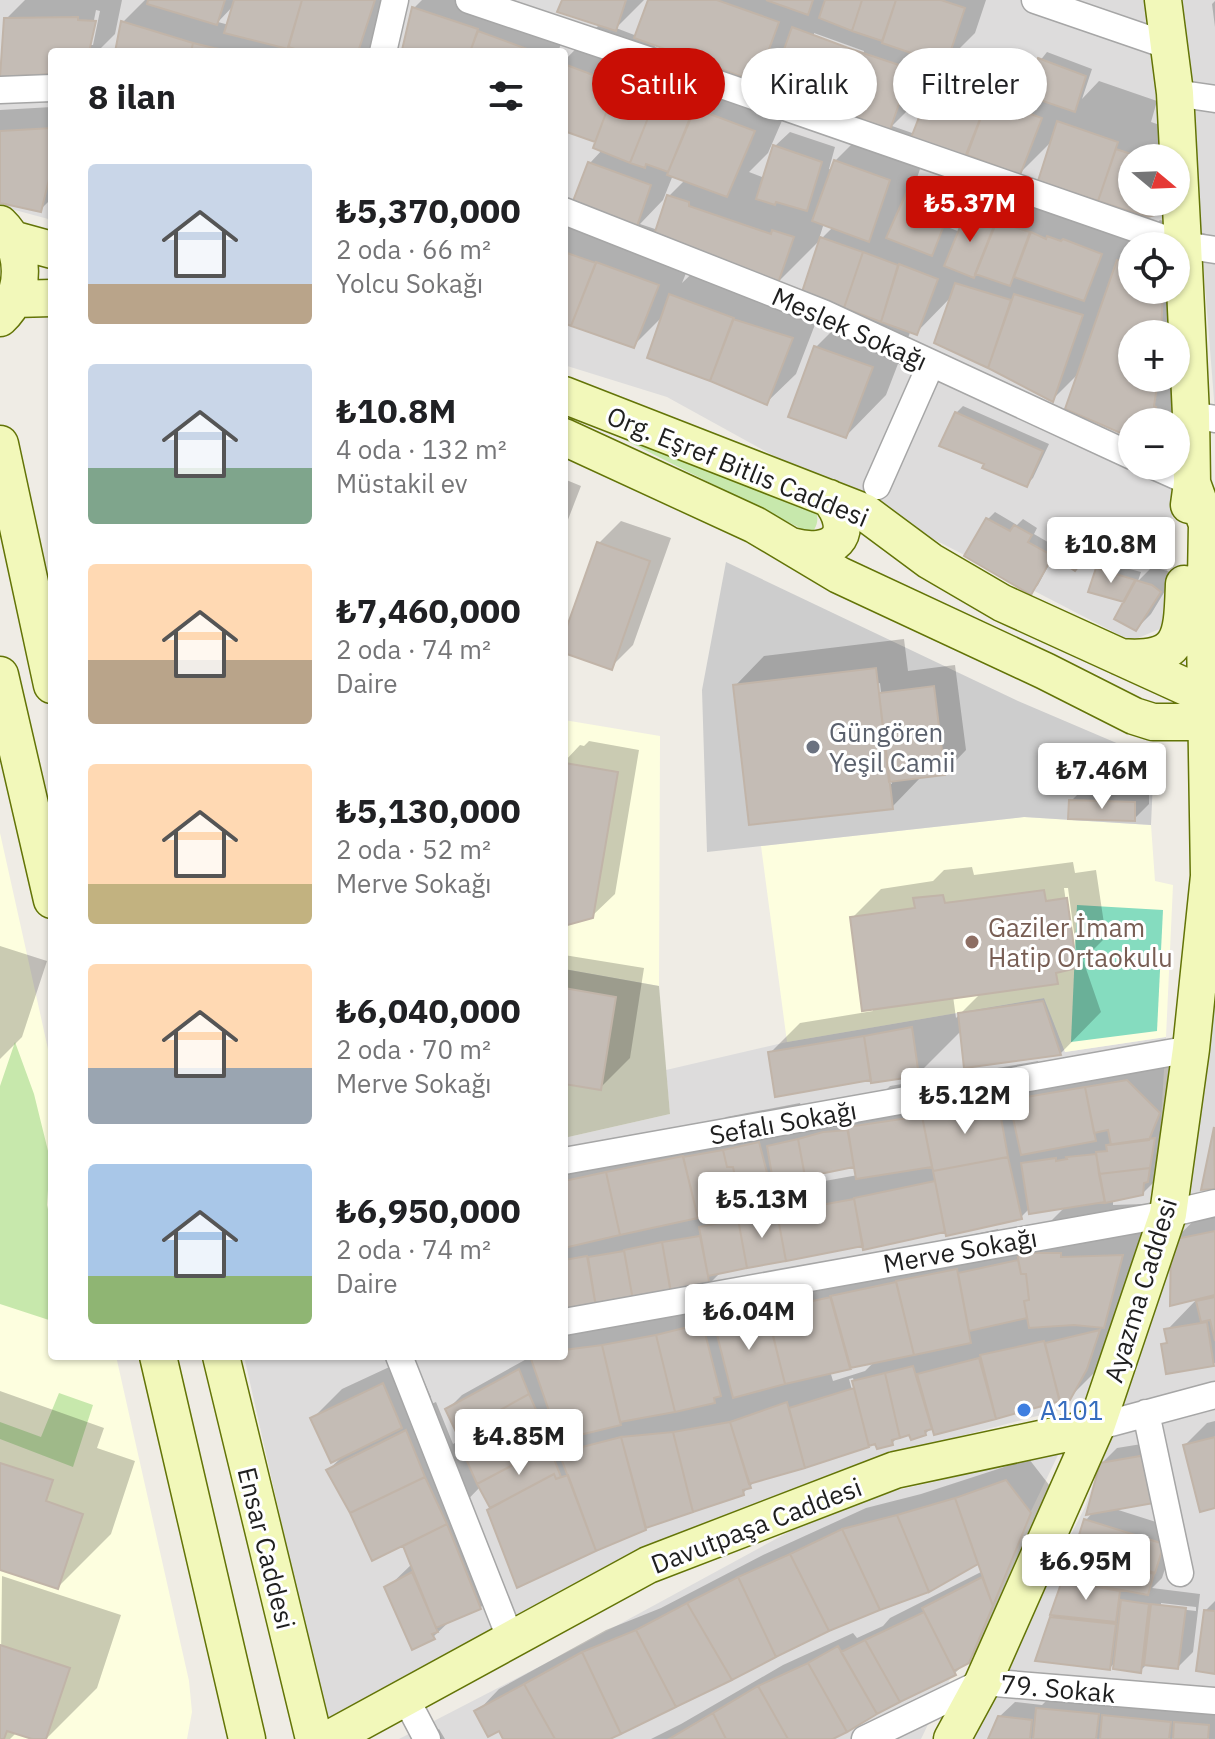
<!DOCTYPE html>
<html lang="tr">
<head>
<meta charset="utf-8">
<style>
	body { margin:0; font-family:"IBM Plex Sans",sans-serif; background:#f6f6f6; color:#202124; height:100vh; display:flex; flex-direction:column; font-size:30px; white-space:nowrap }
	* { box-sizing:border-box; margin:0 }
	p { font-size:26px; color:#757577 }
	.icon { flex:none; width:44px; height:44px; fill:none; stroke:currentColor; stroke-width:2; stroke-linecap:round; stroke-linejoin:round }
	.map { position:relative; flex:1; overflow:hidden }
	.sheet { position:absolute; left:48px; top:48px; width:520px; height:1312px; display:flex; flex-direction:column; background:#fff; border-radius:8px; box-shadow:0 2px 6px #0004 }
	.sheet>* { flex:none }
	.guide { position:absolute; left:592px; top:48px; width:502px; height:72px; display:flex; gap:16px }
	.needle { width:52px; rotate:109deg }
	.fabs { position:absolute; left:1118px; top:144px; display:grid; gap:16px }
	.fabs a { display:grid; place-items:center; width:72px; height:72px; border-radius:50%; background:#fff; box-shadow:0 2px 6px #0004; font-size:40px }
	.price { position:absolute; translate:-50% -68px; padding:0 18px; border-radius:8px; background:#fff; color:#222; font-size:26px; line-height:52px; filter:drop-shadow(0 2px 4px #0008) }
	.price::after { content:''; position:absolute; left:50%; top:48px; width:24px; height:18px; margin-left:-12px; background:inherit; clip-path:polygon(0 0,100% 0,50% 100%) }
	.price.active { background:#c90e05; color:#fff }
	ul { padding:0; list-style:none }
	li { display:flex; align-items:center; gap:24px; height:200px; padding:0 40px }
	li span { display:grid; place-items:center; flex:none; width:224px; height:160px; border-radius:8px; color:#555 }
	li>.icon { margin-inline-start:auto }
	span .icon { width:96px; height:96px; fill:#fffc; stroke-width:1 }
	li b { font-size:34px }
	h2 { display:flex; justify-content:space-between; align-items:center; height:96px; padding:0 40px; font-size:34px }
	.tag { padding:0 28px; border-radius:36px; background:#fff; box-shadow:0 2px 6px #0004; font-size:28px; line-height:72px }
	.tag.active { background:#c90e05; color:#fff }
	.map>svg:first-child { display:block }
	.residential { fill:#dddcdc }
	.education { fill:#fdfedf }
	.religious { fill:#cdcdcd }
	.construction { fill:#c3c4b1 }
	.grass { fill:#c7e8ac }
	.pitch { fill:#85dcbf }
	.shadow { fill:#0003; fill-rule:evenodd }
	.building { fill:#c4bcb5; stroke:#c1b4a8; stroke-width:2 }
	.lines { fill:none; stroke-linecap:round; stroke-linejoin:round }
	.street-casing { stroke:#a6a6a6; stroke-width:29 }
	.secondary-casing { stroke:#637407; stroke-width:39 }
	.street { stroke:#fff; stroke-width:26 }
	.secondary { stroke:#f2f8ba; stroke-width:36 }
	.worship-dot { fill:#6b7280; stroke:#fff; stroke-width:3 }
	.education-dot { fill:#8d6e63; stroke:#fff; stroke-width:3 }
	.shop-dot { fill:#3f7fe0; stroke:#fff; stroke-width:3 }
	.labels { text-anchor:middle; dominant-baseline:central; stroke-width:6; stroke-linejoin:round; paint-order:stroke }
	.street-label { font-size:26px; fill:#1f1f1f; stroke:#fff }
	.worship-label { font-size:26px; fill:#5b616d; stroke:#fff; text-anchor:start }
	.education-label { font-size:26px; fill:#785e54; stroke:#fff; text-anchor:start }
	.shop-label { font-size:26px; fill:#366cbe; stroke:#fff; text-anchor:start }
</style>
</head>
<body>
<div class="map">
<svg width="1215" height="1739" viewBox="0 0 1215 1739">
	<rect width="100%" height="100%" fill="#efece5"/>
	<path class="residential" d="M0 0H1147L1156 71 1161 158H1132V202H1163L1166 246H1132V290H1168L1170 334H1132V378H1173L1175 422H1132V466H1176L1177 456 1162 628 1131 641 796 468 667 397 564 365V52H52V220L0 206Z
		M1182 0H1215V412L1183 10Z
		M1215 927V1739H968L1085 1507 1178 1236Z
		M1045 998 1065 1052 1166 1037 1156 1203 1091 1402 922 1446 631 1559 328 1730 244 1356H564V1138L670 1114 666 1070 787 1042Z
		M1059 1453 921 1739H399L583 1644 842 1503Z"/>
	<path class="education" d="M564 720 660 736 659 986 564 969Z
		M1024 817 1151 825 1155 881 1173 885 1166 1037 1065 1052 1044 998 787 1042 761 846Z
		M0 833 52 1067V1356H116L189 1681 192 1712 187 1739H0Z"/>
	<path class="religious" d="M726 562 1018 701 1154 759 1151 825 1024 817 707 852 702 690Z"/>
	<path class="construction" d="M564 969 659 986 670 1114 564 1138Z"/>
	<path class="grass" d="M564 413 814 506C818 516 819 521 814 530L809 532 800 528 615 435Z
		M15 1042 34 1094 50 1159 47 1205 52 1226V1321L0 1304V1086Z
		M59 1393 93 1405 73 1467 0 1439V1422L41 1437Z"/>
	<path class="pitch" d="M1077 905 1163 910 1157 1031 1071 1042Z"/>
	<path class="shadow" d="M25 0H122L115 34 97 52H52V72L6 19ZM96 10 100 11 93 45H89Z
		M145 0H389L376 41 365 52H117L123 22ZM235 4 229 25 218 22Z
		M422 0H514L512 4 568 25 558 52H408L405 49 414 8Z
		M564 0H644L616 28 637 36 650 0H986L975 33 946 62 933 58 919 99 892 126 915 134 936 80 958 58 1010 74 1006 83 1031 59 1039 62 1047 52 1092 69 1082 99 1099 81 1157 101 1151 122 1187 134 1176 158H1132V202H1165L1154 213H1142L1126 253 1132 247V290H1176V246H1133L1160 220 1206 234 1189 402 1169 422H1132V436L1080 372 1053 399 937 342 953 295 916 333 911 330 886 395 846 436 816 347 854 309 822 238 777 283 821 309 796 374 766 403 664 315 633 346 564 321V204L575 202 590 163 603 149 600 134 594 140 564 129V61L600 24ZM814 33 864 51 863 55 814 37ZM656 44 734 72 717 89 650 59ZM786 50 774 82 759 76ZM794 93 874 122 835 161 832 170 829 169 835 147 790 132 775 146 765 178 749 172 768 153ZM1053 140 1074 191 1061 204 1028 193 1012 209 984 196 969 211 960 232 950 228 964 192 924 177 914 187 929 142 1020 173ZM673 175 686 179 669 196 658 230 640 224 663 200ZM824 223 833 227 818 242ZM693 256 706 260 682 283ZM1132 334H1176V378H1132Z
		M1215 1V27L1212 4Z
		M52 107V198L40 210 0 201V110Z
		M963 406 1049 444 1033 478 1026 485 956 413Z
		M564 479 581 486 564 530Z
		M995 512 1017 525 1023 519 1037 528 1034 534 1058 548 1038 585 1031 592 967 556 988 519Z
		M621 521 671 538 633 645 611 667 564 651V641L599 543Z
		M1084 529 1099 539 1081 564 1077 536Z
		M1109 536 1138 541 1135 558 1128 565 1119 563 1118 566 1141 572 1138 581 1152 567 1168 571 1174 576 1151 614 1136 629 1126 601 1097 569 1105 561 1102 544Z
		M904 639 908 671 955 665 966 750 944 773 921 777 892 807 735 686 764 656ZM880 683 892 784H888L876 684Z
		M589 741 639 750 615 894 592 916 564 925V762L580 745 584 746Z
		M1086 786 1149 787V804L1134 819 1071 801Z
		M1073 862 1075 873 1096 870 1106 937 1083 960 1101 1012 1061 1053 966 1066 962 1030 918 1074 872 1078 770 1053 800 1023 873 1011 852 918 881 889 933 881 944 870 972 867 974 875ZM1064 888H1068L1077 955 1074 958ZM982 992 956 1018 953 996Z
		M0 946 47 961 22 1037 0 1059Z
		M564 955 644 968 630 1058 600 1088 564 1082Z
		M1169 1040 1184 1152 1143 1193 1113 1198V1205L1175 1203 1110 1357 1069 1398 935 1433 933 1426 925 1434 911 1433 899 1436 892 1443 877 1442 756 1480 743 1493 645 1526 518 1585 492 1508 481 1486 453 1515 495 1593 480 1608 451 1620 433 1637 387 1588 413 1563 406 1546 413 1539 328 1470 342 1457 312 1419 342 1389 413 1356 431 1397 417 1410 436 1402 453 1444 461 1440 447 1410 462 1395 532 1356H564V1332L807 1271 998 1229 1001 1247 1032 1240 1067 1205 1030 1208 1021 1217 947 1230 865 1248 864 1243 722 1271 709 1284 564 1309V1150L647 1132 650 1146 706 1138 726 1117 800 1103 805 1121 820 1118 822 1129 852 1125 890 1086 1038 1061 1040 1072 1052 1060ZM855 1163 858 1175 808 1184 820 1172ZM875 1361 865 1371 833 1381 830 1371ZM853 1378 868 1434H864L849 1379Z
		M1215 1200V1363L1213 1364 1164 1345 1168 1340 1167 1330 1199 1297 1173 1241Z
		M0 1391 104 1428 97 1448 135 1461 111 1534 58 1587 0 1568Z
		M1215 1421V1506L1185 1445 1207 1423Z
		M1160 1441 1112 1508 1178 1529 1162 1578 1152 1588 1200 1594 1193 1652 1178 1667 1148 1663 1141 1670 1116 1661 1110 1668 1051 1618 1056 1614 1063 1582 1067 1578 1086 1520 1094 1511 1101 1464 1117 1448ZM1161 1603 1196 1607V1611L1161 1607Z
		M1029 1459 1053 1490 983 1646 955 1673 829 1739H651L681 1724 783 1665 853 1633 857 1638 883 1626 890 1618 983 1571 979 1561 928 1590 828 1630 605 1739H503L499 1729 477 1712 499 1689 606 1630 661 1608 763 1555 866 1508 921 1494Z
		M2 1576 121 1615 97 1688 46 1739 17 1732 10 1739H0Z
		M1215 1601V1672L1205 1611Z
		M1053 1694 1113 1700 1112 1708 1126 1694 1215 1710V1739H991L999 1717 1015 1702 1042 1705Z
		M439 1729 445 1739H421Z"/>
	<path class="building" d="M148 0H225L217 25 147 4Z
		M234 0H302L288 49 224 33Z
		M302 0H375L358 52H306L288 47Z
		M562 0H626L616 31 557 12Z
		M648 0H717L779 22 757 82 634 38Z
		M766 0H813L808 15Z
		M825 0H862L852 31 819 18Z
		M862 0H896L882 41 852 31Z
		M896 0H941L965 8 946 65 882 43Z
		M412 7 478 29 470 52 402 50Z
		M78 17V20L96 21 89 52H52V74L0 77 4 18Z
		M121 21 193 43 191 52H115Z
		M792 27 854 50 834 109 771 86Z
		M478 31 535 52H470Z
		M193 43 214 48 234 52H191Z
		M854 50 911 69 890 130 834 109Z
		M1038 58 1086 76 1075 112 1025 95Z
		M564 64 617 84 595 142 564 131Z
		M934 79 989 96 965 157 911 138Z
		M616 86 656 98 630 163 593 148Z
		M656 98 664 104 694 111 668 172 646 164 645 168 630 163Z
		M988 99 1042 118 1020 175 967 155Z
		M694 108 755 131 727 197 667 175Z
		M1057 121 1118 142 1098 201 1038 181Z
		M52 128V167L41 212 0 203V131Z
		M773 145 822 162 807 211 776 202 775 205 756 199Z
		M1116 149 1143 158H1132V202H1156L1155 215 1148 217 1098 201Z
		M834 160 890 180 869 242 812 221Z
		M588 162 651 185 635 232 570 209Z
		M907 191 951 207 932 256 886 238Z
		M667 195 689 202V206L771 234 772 230 794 237 777 286 651 244Z
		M967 210 996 223 974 278 944 266Z
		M996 221 1030 232 1010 286 975 274Z
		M1031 232 1046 239 1047 236 1061 241 1063 239 1102 254 1084 301 1014 277Z
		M820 237 863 252 844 308 802 292Z
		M564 252 596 263 571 326 564 323Z
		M863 252 898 265 881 322 844 308Z
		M1117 260 1132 264V290H1163L1161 334H1132V378L1158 380 1154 406 1156 407 1151 422H1132V438L1065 409Z
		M596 262 659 285 634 348 571 326Z
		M899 264 938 279 917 335 881 322Z
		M955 283 1011 300 988 368 934 343Z
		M669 294 734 318 710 381 647 358Z
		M1014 294 1083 315 1053 402 988 368Z
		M733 319 793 338 767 405 710 381Z
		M814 346 873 367 846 438 788 417Z
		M955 412 1043 451 1027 487 982 468 984 464 939 446Z
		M986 518 1010 531 1014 525 1032 535 1028 542 1053 556 1031 595 964 556Z
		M1076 535 1093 546 1081 567 1079 566 1075 571 1057 559Z
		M597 542 650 561 612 670 564 653V635Z
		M1100 543 1132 547 1128 567 1097 562Z
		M1096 568 1136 580 1124 602 1088 592Z
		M1135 580 1152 585 1161 592 1136 631 1114 619Z
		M876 668 893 809 749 825 733 685Z
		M934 686 945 775 889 782 879 693Z
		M565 763 618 772 593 918 564 926Z
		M1069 800 1135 802V821L1068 819Z
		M1044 890 1046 901 1067 898 1077 968 1056 973 1058 984 862 1011 850 917 915 908 913 898 943 895 945 903Z
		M564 988 616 997 601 1090 564 1084Z
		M1043 1001 1061 1055 964 1068 958 1013Z
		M912 1027 919 1076 871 1083 864 1036Z
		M864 1036 871 1080 775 1097 768 1052Z
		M1127 1080 1160 1113 1149 1140 1111 1145 1108 1130 1094 1133 1085 1087Z
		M1085 1087 1096 1141 1021 1155 1009 1100Z
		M998 1101 1008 1157 933 1171 922 1116Z
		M922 1116 932 1167 856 1179 847 1127Z
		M1214 1127 1215 1189 1201 1190Z
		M848 1130 854 1167 805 1177 798 1139 823 1132Z
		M1155 1138 1150 1168 1099 1174 1096 1152 1107 1151 1106 1145Z
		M798 1139 807 1187 775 1193 767 1146Z
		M759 1142 775 1203 735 1211 732 1192 738 1191 733 1167H727L723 1150Z
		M723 1150 727 1167H733L738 1191 732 1192 735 1211 698 1218 683 1157Z
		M1096 1154 1105 1202 1029 1214 1021 1163 1056 1158V1161L1067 1159 1066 1157Z
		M683 1156 698 1218 620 1235 606 1172Z
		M1008 1157 1022 1219 946 1236 933 1171Z
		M1150 1168 1148 1182 1144 1183 1143 1195 1105 1203 1099 1174Z
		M606 1172 620 1235 564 1248V1181Z
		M935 1181 945 1232 863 1250 854 1198Z
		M854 1199 863 1246 786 1261 777 1213Z
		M777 1213 786 1261 747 1268 738 1219Z
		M738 1219 747 1268 708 1276 699 1227Z
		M1215 1231V1295L1170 1306 1171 1240Z
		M700 1236 710 1286 671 1294 662 1242Z
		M662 1242 671 1292 633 1300 624 1250Z
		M624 1251 633 1300 596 1307 588 1257Z
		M1017 1253H1061V1257L1123 1255 1104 1328 1074 1325 1029 1328 1024 1301 1029 1300 1026 1274H1021Z
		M587 1256 596 1307 564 1311V1260Z
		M1018 1260 1021 1274H1026L1029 1300 1024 1301 1027 1318 969 1331 958 1273Z
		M957 1269 971 1343 914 1355 896 1281Z
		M896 1282 914 1355 850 1368 830 1296Z
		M831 1297 851 1369 785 1384 767 1311Z
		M1215 1297V1341L1210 1320 1201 1322 1196 1301Z
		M766 1308 785 1384 733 1398 713 1319Z
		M1207 1322 1214 1366 1166 1374 1161 1344 1167 1343 1164 1329Z
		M696 1325 698 1331 704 1329 721 1396 714 1398 715 1403 675 1412 656 1335Z
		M1100 1330 1087 1369 1080 1382 1070 1400 1060 1403 1045 1343Z
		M656 1335 675 1412 620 1422 602 1345Z
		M1044 1341 1060 1401 996 1419 980 1355Z
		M602 1345 621 1425 559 1440 530 1356H564V1350Z
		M979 1358 996 1419 934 1435 917 1374Z
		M913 1366 932 1429 925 1431 926 1435 911 1440 909 1435 900 1438 885 1373Z
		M519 1369 529 1394 457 1434 445 1409Z
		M885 1373 900 1438 892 1440 893 1445 877 1449 875 1444 869 1446 852 1381Z
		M383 1383 402 1428 331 1463 310 1418Z
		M854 1388 869 1447 805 1468 789 1408Z
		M529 1394 541 1421 466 1459 457 1434Z
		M787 1402 805 1468 749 1484 730 1422Z
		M541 1421 550 1445 477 1484 466 1459Z
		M730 1422 751 1488 743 1490 744 1495 693 1512 673 1432Z
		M406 1430 425 1477 350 1513 326 1470Z
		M673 1432 693 1512 646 1528 621 1437Z
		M621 1437 646 1530 596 1551 559 1453Z
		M1215 1437V1508L1200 1512 1183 1445Z
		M549 1446 561 1477 556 1479 554 1474 490 1508 477 1484Z
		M1146 1455 1154 1503 1086 1515 1100 1463Z
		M0 1463 53 1480 46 1501 83 1514 58 1589 0 1570Z
		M554 1474 556 1479 568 1475 596 1551 517 1588 487 1510Z
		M425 1477 447 1524 372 1561 350 1513Z
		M1006 1480 1031 1513 993 1606 955 1498Z
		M955 1498 978 1564 929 1592 897 1515Z
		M897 1515 929 1592 880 1610 842 1529Z
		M1084 1519 1164 1544 1155 1573 1075 1548Z
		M447 1524 481 1609 436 1628 403 1546Z
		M842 1529 880 1610 829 1631 790 1554Z
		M1075 1549 1154 1574 1148 1595 1063 1579Z
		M790 1554 829 1631 776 1657 738 1577Z
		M412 1572 438 1632 432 1634 435 1639 412 1650 384 1587Z
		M738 1577 776 1657 732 1680 687 1603Z
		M982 1577 993 1606 969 1663 954 1671 922 1608Z
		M1062 1581 1120 1591 1116 1622 1050 1615Z
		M1121 1600 1149 1604 1141 1673 1113 1669Z
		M687 1603 732 1680 676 1707 636 1630Z
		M1151 1604 1186 1608 1178 1669 1144 1665Z
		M1204 1610 1215 1611V1674L1196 1671Z
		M924 1612 956 1675 900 1702 865 1640Z
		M1050 1617 1116 1624 1110 1670 1035 1661Z
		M636 1630 676 1707 621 1734 582 1652Z
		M865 1640 900 1702 877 1714 841 1652Z
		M0 1645 70 1668 46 1739H32L7 1731 4 1739H0Z
		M838 1646 877 1714 847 1732 808 1663Z
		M582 1652 621 1734 610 1739H555L524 1684Z
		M808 1663 847 1732 833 1739H788L758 1686Z
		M524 1684 555 1739H503L499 1731 488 1737 474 1711Z
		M758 1686 788 1739H726L713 1713Z
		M1036 1708 1099 1714 1096 1739H1033Z
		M713 1713 726 1739H669Z
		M1102 1715 1171 1722 1169 1739H1100Z
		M998 1716 1032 1720 1030 1739H988Z
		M1174 1722 1209 1725 1208 1739H1173Z"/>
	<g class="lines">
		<g class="street-casing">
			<path id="street" d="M469 0 684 72 1183 245 1215 250
				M1035 0 1169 46
				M383 52 395 0
				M0 90 52 88
				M1175 93 1215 99
				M564 211 823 313 1132 456
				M1191 415 1215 419
				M1154 466 1192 483
				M877 486 931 364
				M564 1161 1191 1049
				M564 1322 1168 1214 1215 1203
				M399 1356 511 1640
				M1146 1413 1180 1573
				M1096 1427 1215 1395
				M405 1697 427 1739
				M865 1739 983 1682 1215 1701"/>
		</g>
		<g class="secondary-casing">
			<path id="secondary" d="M1163 0 1175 93 1183 245 1191 415 1192 483 1189 505
				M0 224C26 249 27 293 0 318
				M12 239 52 250
				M14 299 52 298
				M564 395 864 512 930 561 1002 603 1206 696
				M564 437 755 525 839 575 1045 671 1134 716 1153 722H1188L1207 712
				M0 444 52 685
				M791 546C832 558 859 535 829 498
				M1120 657C1183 662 1182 637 1184 584
				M0 675 52 900
				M158 1356 247 1739
				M221 1356 314 1739
				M329 1739 648 1565 895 1470 1096 1427
				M952 1739 983 1682 1096 1427 1168 1214 1191 1049 1209 876 1205 634 1207 524 1192 483"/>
		</g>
		<use href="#street" class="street"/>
		<use href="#secondary" class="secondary"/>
	</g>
	<circle class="worship-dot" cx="813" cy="747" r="8"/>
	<circle class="education-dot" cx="972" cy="942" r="8"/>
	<circle class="shop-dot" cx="1024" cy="1410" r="8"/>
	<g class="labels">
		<g class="street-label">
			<text transform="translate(850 328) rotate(24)">Meslek Sokağı</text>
			<text transform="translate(738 466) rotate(22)">Org. Eşref Bitlis Caddesi</text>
			<text transform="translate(783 1122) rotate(-10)">Sefalı Sokağı</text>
			<text transform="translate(960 1250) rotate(-10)">Merve Sokağı</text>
			<text transform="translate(1140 1290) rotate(-73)">Ayazma Caddesi</text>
			<text transform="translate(756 1525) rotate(-21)">Davutpaşa Caddesi</text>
			<text transform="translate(267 1548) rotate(76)">Ensar Caddesi</text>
			<text transform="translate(1058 1688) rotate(5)">79. Sokak</text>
		</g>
		<g class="worship-label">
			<text x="829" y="732">Güngören<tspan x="829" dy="30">Yeşil Camii</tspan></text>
		</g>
		<g class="education-label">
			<text x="988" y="927">Gaziler İmam<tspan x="988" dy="30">Hatip Ortaokulu</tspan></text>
		</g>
		<g class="shop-label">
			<text x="1040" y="1410">A101</text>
		</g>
	</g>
</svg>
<div class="fabs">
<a><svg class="needle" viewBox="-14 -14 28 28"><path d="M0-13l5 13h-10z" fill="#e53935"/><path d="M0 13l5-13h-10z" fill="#757577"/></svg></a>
<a><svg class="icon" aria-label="locate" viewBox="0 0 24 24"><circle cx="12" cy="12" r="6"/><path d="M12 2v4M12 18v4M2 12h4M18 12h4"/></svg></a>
<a>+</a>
<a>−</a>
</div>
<b class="price active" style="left:970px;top:244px">₺5.37M</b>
<b class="price" style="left:1111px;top:585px">₺10.8M</b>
<b class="price" style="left:1102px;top:811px">₺7.46M</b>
<b class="price" style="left:965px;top:1136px">₺5.12M</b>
<b class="price" style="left:762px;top:1240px">₺5.13M</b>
<b class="price" style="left:749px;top:1352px">₺6.04M</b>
<b class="price" style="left:519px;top:1477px">₺4.85M</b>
<b class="price" style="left:1086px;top:1602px">₺6.95M</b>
<div class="guide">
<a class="tag active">Satılık</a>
<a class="tag">Kiralık</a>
<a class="tag">Filtreler</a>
</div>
<section class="sheet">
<h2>8 ilan<svg class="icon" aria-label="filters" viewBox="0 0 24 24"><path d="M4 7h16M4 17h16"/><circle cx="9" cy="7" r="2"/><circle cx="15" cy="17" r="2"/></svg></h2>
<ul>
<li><span style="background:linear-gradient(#c9d6e8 75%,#b9a48a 0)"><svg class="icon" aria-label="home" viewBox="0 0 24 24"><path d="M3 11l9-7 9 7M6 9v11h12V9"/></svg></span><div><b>₺5,370,000</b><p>2 oda · 66 m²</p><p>Yolcu Sokağı</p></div></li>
<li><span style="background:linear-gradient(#c9d6e8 65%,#7fa58c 0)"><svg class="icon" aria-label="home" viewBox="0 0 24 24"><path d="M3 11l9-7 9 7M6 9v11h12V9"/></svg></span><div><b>₺10.8M</b><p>4 oda · 132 m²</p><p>Müstakil ev</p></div></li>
<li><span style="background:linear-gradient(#ffd9b3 60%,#b9a48a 0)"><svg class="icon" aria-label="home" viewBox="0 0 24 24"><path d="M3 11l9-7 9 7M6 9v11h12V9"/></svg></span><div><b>₺7,460,000</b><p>2 oda · 74 m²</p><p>Daire</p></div></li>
<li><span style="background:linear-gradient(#ffd9b3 75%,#c2b280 0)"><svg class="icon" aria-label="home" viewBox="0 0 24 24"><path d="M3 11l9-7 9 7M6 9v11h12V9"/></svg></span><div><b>₺5,130,000</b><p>2 oda · 52 m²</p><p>Merve Sokağı</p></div></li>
<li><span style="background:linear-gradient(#ffd9b3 65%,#9aa5b1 0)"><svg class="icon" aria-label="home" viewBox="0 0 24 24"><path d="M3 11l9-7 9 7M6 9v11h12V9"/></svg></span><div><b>₺6,040,000</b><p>2 oda · 70 m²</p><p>Merve Sokağı</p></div></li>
<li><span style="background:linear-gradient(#a9c7e8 70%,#8fb573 0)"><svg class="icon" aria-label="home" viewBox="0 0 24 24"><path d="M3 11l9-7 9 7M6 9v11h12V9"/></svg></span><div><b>₺6,950,000</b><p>2 oda · 74 m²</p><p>Daire</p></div></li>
</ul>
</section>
</div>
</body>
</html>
